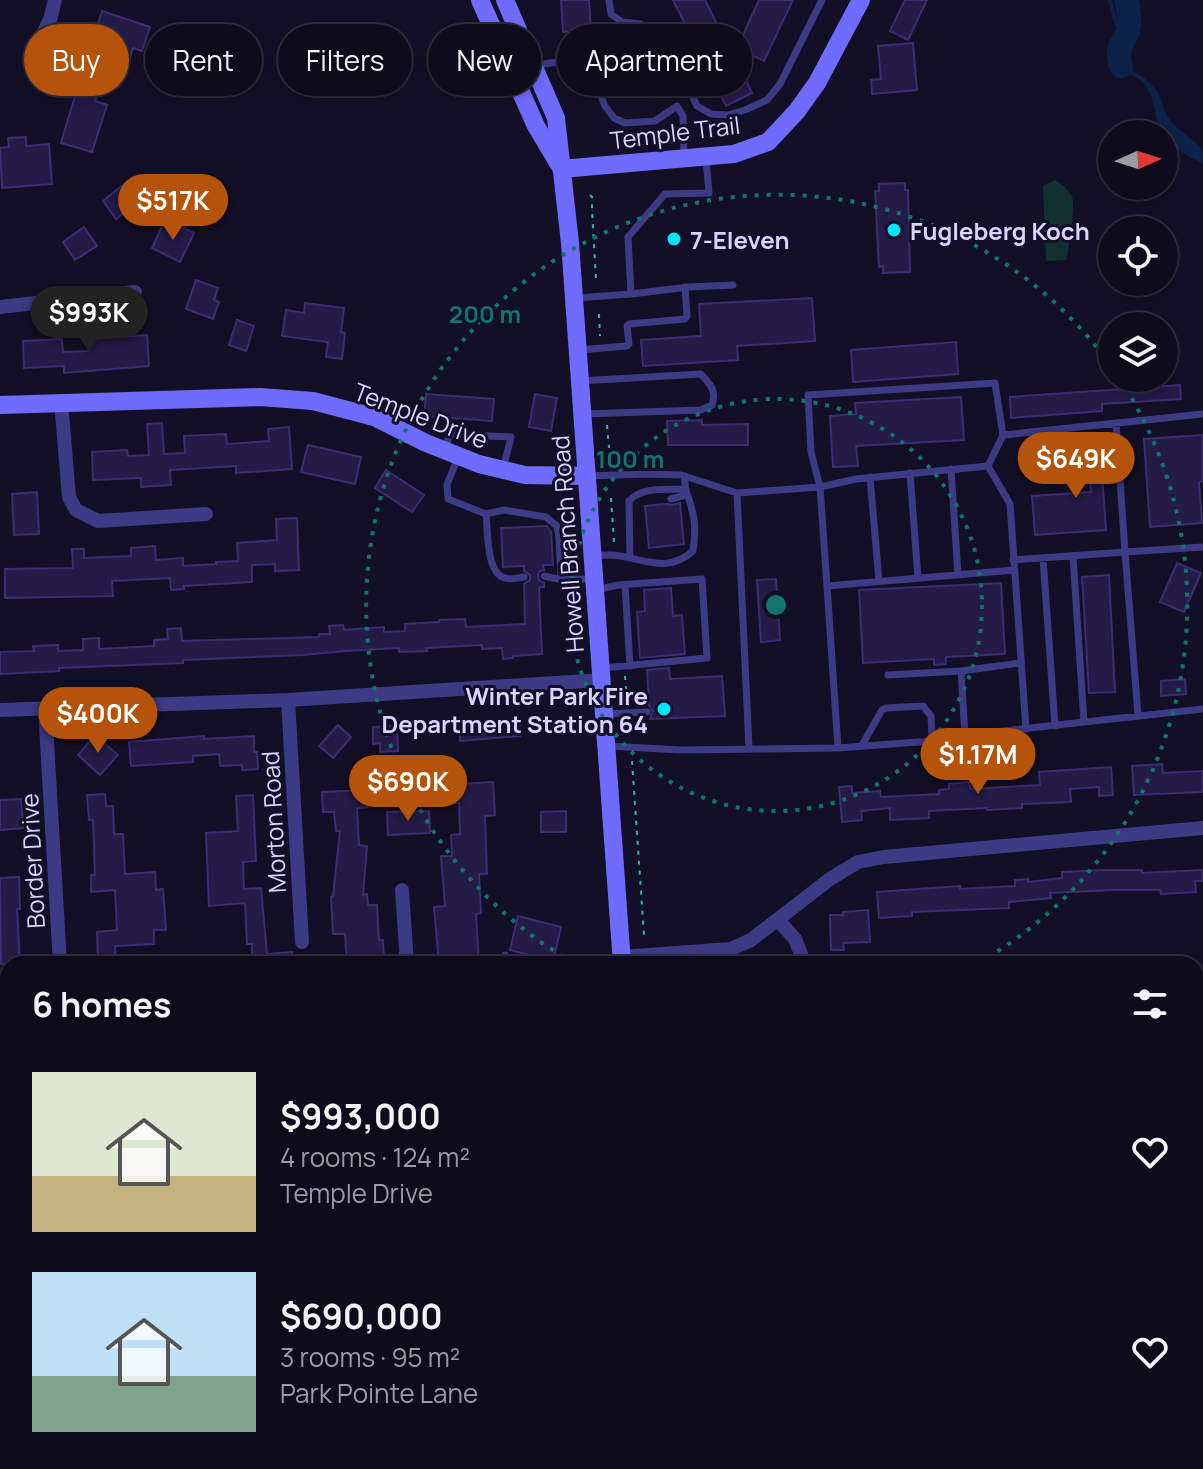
<!DOCTYPE html>
<html lang="en">
<head>
<meta charset="utf-8">
<style>
	body { margin:0; font-family:Manrope,sans-serif; background:#171425; color:#f1f3f6; height:100vh; display:flex; flex-direction:column; font-size:30px; white-space:nowrap }
	* { box-sizing:border-box; margin:0 }
	p { font-size:26px; color:#9b9ba3 }
	.icon { flex:none; width:44px; height:44px; fill:none; stroke:currentColor; stroke-width:2; stroke-linecap:round; stroke-linejoin:round }
	.map { position:relative; flex:1; overflow:hidden }
	.panel { position:absolute; left:0px; top:956px; width:1204px; height:514px; display:flex; flex-direction:column; background:#0e0b1c; border-radius:24px 24px 0 0; box-shadow:0 4px 12px #0003,0 0 0 2px #2e2b3b }
	.panel>* { flex:none }
	.hud { position:absolute; left:24px; top:24px; width:800px; height:72px; display:flex; gap:16px }
	.needle { width:52px; rotate:87deg }
	.buttons { position:absolute; left:1098px; top:120px; display:grid; gap:16px }
	.buttons a { display:grid; place-items:center; width:80px; height:80px; border-radius:50%; background:#0e0b1c; box-shadow:0 4px 12px #0003,0 0 0 2px #2e2b3b; font-size:40px }
	.price { position:absolute; translate:-50% -68px; padding:0 18px; border-radius:28px; background:#b45309; color:#fff; font-size:26px; line-height:52px; filter:drop-shadow(0 2px 4px #0008) }
	.price::after { content:''; position:absolute; left:50%; top:48px; width:24px; height:18px; margin-left:-12px; background:inherit; clip-path:polygon(0 0,100% 0,50% 100%) }
	.price.selected { background:#222; color:#fff }
	ul { padding:0; list-style:none }
	li { display:flex; align-items:center; gap:24px; height:200px; padding:0 32px }
	li span { display:grid; place-items:center; flex:none; width:224px; height:160px; border-radius:0px; color:#555 }
	li>.icon { margin-inline-start:auto }
	span .icon { width:96px; height:96px; fill:#fffc; stroke-width:1 }
	li b { font-size:34px }
	h2 { display:flex; justify-content:space-between; align-items:center; height:96px; padding:0 32px; font-size:34px }
	.chip { padding:0 28px; border-radius:36px; background:#0e0b1c; box-shadow:0 4px 12px #0003,0 0 0 2px #2e2b3b; font-size:28px; line-height:72px }
	.chip.selected { background:#b45309; color:#fff }
	.map>svg:first-child { display:block }
	.green { fill:#12302f }
	.water { fill:#0c2248 }
	.lines { fill:none; stroke-linecap:round; stroke-linejoin:round }
	.stream { stroke:#0c2248; stroke-width:4 }
	.river { stroke:#0c2248; stroke-width:24 }
	.building { fill:#241b47; stroke:#3b2d73; stroke-width:2 }
	.path { stroke:#2fb8b0; stroke-width:2; stroke-dasharray:4 6; stroke-linecap:butt }
	.lane { stroke:#3d3a85; stroke-width:7 }
	.street { stroke:#3d3a85; stroke-width:14 }
	.secondary { stroke:#6f6bff; stroke-width:18 }
	.ring { fill:none; stroke:#0f766e; stroke-width:4; stroke-dasharray:4 8 }
	.poi-dot { fill:#00e5ff; stroke:#130f26; stroke-width:3 }
	.labels { text-anchor:middle; dominant-baseline:central; stroke-width:6; stroke-linejoin:round; paint-order:stroke }
	.street-label { font-size:24px; fill:#d9d4ff; stroke:#130f26 }
	.poi-label { font-size:24px; font-weight:bold; fill:#d9d4ff; stroke:#130f26; text-anchor:start }
	.centre { fill:#0f766e; stroke:#130f26; stroke-width:4 }
	.ring-label { font-size:24px; text-anchor:middle; font-weight:bold; fill:#0f766e; stroke:#130f26; stroke-width:6; stroke-linejoin:round; paint-order:stroke }
</style>
</head>
<body>
<div class="map">
<svg width="1203" height="1469" viewBox="0 0 1203 1469">
	<rect width="100%" height="100%" fill="#130f26"/>
	<path class="green" d="M1055 180C1062 184 1071 191 1073 200 1074 209 1069 251 1066 260L1046 261 1043 186Z"/>
	<path class="water" d="M1119 36 1127 37 1122 54V63C1131 72 1144 75 1153 86 1162 96 1162 109 1170 120 1179 132 1193 138 1203 150V164C1189 156 1176 151 1164 139V134H1160C1154 116 1156 92 1139 79 1130 73 1124 76 1117 66L1115 48Z"/>
	<g class="lines">
		<path class="stream" d="M1110 0 1115 20 1122 32 1120 38"/>
		<path class="river" d="M1121 66C1114 44 1125 45 1129 27 1131 18 1128 8 1126 0"/>
	</g>
	<path class="building" d="M561 0H589L591 30 563 32Z
		M673 0H705L722 34 724 33 752 93 726 106Z
		M759 0H793L764 61 737 48Z
		M905 0H927L908 40 890 31Z
		M102 11 150 27 142 51 133 48 127 67 88 54Z
		M913 43 917 90 872 94 871 80 881 79 878 46Z
		M617 46 666 77 654 97 604 66Z
		M79 82 99 88 95 101 107 105 92 152 61 143Z
		M26 137V146L49 144 52 184 2 188 0 148 9 147 8 138Z
		M133 177 147 195 116 219 103 201Z
		M905 183V190H908L910 272 883 273V266L879 267 875 191H879V184Z
		M163 224 175 230 178 225 194 233 180 262 152 248Z
		M84 227 97 246 75 260 63 242Z
		M196 280 218 288 214 300 219 302 213 319 186 309Z
		M812 298 815 341 737 346 738 360 643 366 641 340 701 336 699 304Z
		M305 303 344 308 341 332 345 333 342 359 326 357 328 342 282 336 286 310 304 313Z
		M237 320 254 326 246 351 229 345Z
		M147 335 149 366 64 373V366L24 368 23 341 62 339 63 352 89 351V339Z
		M956 342 958 374 853 382 851 350Z
		M1180 385 1181 399 1102 404V411L1011 418 1010 397Z
		M426 394 494 399 492 421 424 416Z
		M535 394 557 398 551 431 529 427Z
		M961 397 964 440 856 446 858 466 833 467 830 416 856 414 855 403Z
		M702 420V425L748 424V445H668L667 421Z
		M162 423 164 454 185 453 184 436 226 434 227 444 269 441 268 429 289 427 292 469 236 473V466L170 470 171 485 141 487V478L93 480 92 452 127 450 128 456 149 455 147 424Z
		M1203 435V481L1199 482 1202 523 1150 527 1144 439Z
		M1104 436 1108 474 1102 475 1106 530 1035 535 1032 496 1091 492 1085 438Z
		M308 445 361 457 355 484 301 472Z
		M386 470 424 495 412 512 375 488Z
		M37 492 39 534 14 535 12 494Z
		M680 503 684 544 649 548 645 506 667 504 672 505Z
		M297 518 299 570 275 571V564L252 565V582L184 586V589L171 590 170 578 112 581 113 596 5 598V569L73 568 72 549H84V558L131 556V548L155 546 156 560 183 558V566L216 564V562L238 561 237 543 277 540 276 519Z
		M547 526 551 532 553 565H543L544 570 540 571 538 575 539 580 544 583V587H539L542 654 513 656V658L503 659 502 648 482 649V645L426 648 427 651 399 652V648L345 651 303 655 183 660V663L59 668V671L0 674V652L34 651 33 646 58 645V651L83 650V639L99 638V649L154 646V640L168 639 167 629 181 628 182 641 319 637V634H330L329 626 343 625 344 630 384 627V632L405 631V624L439 622V620L465 619 466 627 525 624 524 584 530 580V575L524 571V566L503 567 501 528Z
		M1177 563 1201 573 1184 612 1160 602Z
		M1109 575 1115 692 1089 693 1082 577Z
		M776 579 780 640 761 642 757 580Z
		M1001 583 1005 654 946 657V664L934 665V659L863 663 859 590Z
		M671 588 673 616 682 615 685 654 640 658 637 612 645 611 644 590Z
		M669 668 670 679 722 676 725 716 650 719 653 711 649 706 647 670Z
		M1185 679 1186 694 1161 696V681Z
		M519 718 520 736 460 741 459 724 491 722V720Z
		M338 725 351 737 333 758 319 746Z
		M397 726 398 751 380 752V743L373 744V727Z
		M95 735 118 755 100 775 78 755Z
		M204 736V739L254 736V752H257L258 769 242 770V765L220 766 219 754 193 756V762L131 766 129 742Z
		M1162 764 1163 773 1203 771V792L1134 795 1132 766Z
		M1111 767 1113 795 1099 796V787L1070 789 1071 802 1022 804V808L987 810V808L929 811V818L890 820V808L861 811 862 820 842 822 839 787 852 786V793L880 791 881 797 939 794V790L949 789V784L969 782 970 789 1040 785 1039 772Z
		M493 782 495 815 485 816 487 874H479L481 913 476 914 479 964H439L434 907 445 906 441 856H452L451 835 460 834 459 803H447L446 785Z
		M367 790 368 807 357 808 359 845 367 846 363 895 367 894 368 905H377L379 940H383L384 960 376 961V964H347L345 934H333L331 897 333 896 340 831H336L334 812H323L322 792Z
		M105 794 106 806H113L114 834H123L125 874 155 872 156 890 163 889 166 930H154V944L115 946 116 964H98L97 932 117 930 115 890 91 892V875H95L93 820H89L87 795Z
		M253 795 256 861 243 862 244 889 261 888 267 954 292 952V964H243V955H252V944H247L245 903 209 906 206 833 238 831 236 796Z
		M21 799 23 828 0 830V800Z
		M429 811 430 833 388 835 387 812Z
		M566 811V832H541V812Z
		M1102 870H1142V873L1203 870V881H1195L1196 892 1161 894 1160 890H1113L1050 893 1051 898 1009 902V908L912 912V916L879 918 877 892 960 886V889L1015 886V880L1028 879V882L1062 878V872Z
		M19 877 20 909H17L20 964H1L0 878Z
		M868 910 870 942 843 943 844 950H831L830 915H843V912Z
		M518 916 561 927 553 961 510 950Z"/>
	<g class="lines">
		<path class="path" d="M590 195 592 197V211L596 279
			M599 314 600 336
			M607 425 609 448
			M611 498 614 542
			M625 676 627 702
			M632 761 644 935
			M682 1462V1469"/>
		<path class="lane" d="M609 0 611 14 622 22 641 24 655 34 670 49 697 106 711 114 728 115 745 110 767 100 780 84 822 0
			M535 65 574 60 590 70 605 106 614 118 625 123 655 121 677 106 683 116 684 157
			M631 294 689 287 733 285
			M576 298 631 294 628 237 665 194 709 193 706 159
			M579 350 627 346 629 344 627 326 629 324 685 319 687 316 685 287
			M579 381 701 374C710 384 717 391 712 405L701 410 584 414
			M1116 423 1125 552 1203 547
			M444 450 450 434 511 437 503 469
			M458 458 447 484 448 499 486 514C488 530 486 574 505 578 510 580 519 578 524 577
			M988 466 1010 504 1026 729
			M951 469 958 575
			M910 473 918 578
			M588 476 646 474 681 475 737 493
			M870 477 879 581
			M671 499 686 495
			M486 514 504 510 546 517 557 526 559 537 561 579
			M594 556C603 555 611 554 620 556 647 560 668 573 693 551 695 538 696 523 692 510 689 495 684 493 685 476
			M1073 556 1084 722
			M630 558 629 501C642 486 667 490 684 489
			M1043 558 1055 726
			M1013 560 1125 552 1138 715
			M544 576 558 579H593
			M625 585 630 666
			M827 586 820 487 811 452 808 395 995 383 1003 435
			M596 590 618 585 702 579 707 658 603 668
			M888 675 961 671
			M607 714 647 712
			M965 735 961 671 1020 663
			M862 745 882 710 886 708 923 706 931 716 932 741
			M609 746 680 750 838 748 932 741 965 735 1203 709
			M749 748 737 493 820 487 856 479 988 466 1003 435 1203 414
			M838 748 827 586 1014 570
			M505 955V964"/>
		<path class="street" d="M34 51 50 20 55 0
			M0 307 135 292
			M61 402 69 497 76 510 98 521 206 514
			M288 700 302 942
			M45 708 60 964
			M0 710 288 700 602 680
			M402 890 407 964
			M778 920 795 939 805 964
			M621 957 731 949 751 940 830 879 858 862 884 857 1203 828
			M1196 1035 1203 1034
			M0 1124 8 1123
			M1196 1233 1203 1232
			M0 1327H8
			M1196 1440 1203 1439
			M164 1462V1469
			M1193 1462V1469"/>
		<path class="secondary" d="M480 0 536 126 558 163
			M505 0 556 118 570 243 622 964
			M561 169 734 154 768 142 797 111 817 83 861 0
			M0 405 260 397 313 401 374 417 426 443 479 464 525 475 586 476
			M658 1462 659 1469"/>
	</g>
	<g class="ring">
		<circle cx="776" cy="605" r="206"/>
		<path d="M574 963A411 411 0 1 1 1111 366M1119 378A411 411 0 0 1 978 963"/>
	</g>
	<g class="poi-dot">
		<circle cx="894" cy="230" r="8"/>
		<circle cx="674" cy="239" r="8"/>
		<circle cx="664" cy="709" r="8"/>
	</g>
	<g class="labels">
		<g class="street-label">
			<text transform="translate(675 132) rotate(-7)">Temple Trail</text>
			<text transform="translate(421 415) rotate(21)">Temple Drive</text>
			<text transform="translate(567 544) rotate(-94)">Howell Branch Road</text>
			<text transform="translate(273 822) rotate(-93)">Morton Road</text>
			<text transform="translate(32 861) rotate(-93)">Border Drive</text>
		</g>
		<g class="poi-label">
			<text x="910" y="230">Fugleberg Koch</text>
			<text x="690" y="239">7-Eleven</text>
			<text x="648" y="695" text-anchor="end">Winter Park Fire<tspan x="648" dy="28">Department Station 64</tspan></text>
		</g>
	</g>
	<circle cx="776" cy="605" r="12" class="centre"/>
	<g class="ring-label">
		<text x="485" y="323">200 m</text>
		<text x="630" y="468">100 m</text>
	</g>
</svg>
<div class="buttons">
<a><svg class="needle" viewBox="-14 -14 28 28"><path d="M0-13l5 13h-10z" fill="#e53935"/><path d="M0 13l5-13h-10z" fill="#9b9ba3"/></svg></a>
<a><svg class="icon" aria-label="locate" viewBox="0 0 24 24"><circle cx="12" cy="12" r="6"/><path d="M12 2v4M12 18v4M2 12h4M18 12h4"/></svg></a>
<a><svg class="icon" aria-label="layers" viewBox="0 0 24 24"><path d="M12 4l9 5-9 5-9-5zM3 14l9 5 9-5"/></svg></a>
</div>
<b class="price" style="left:173px;top:242px">$517K</b>
<b class="price selected" style="left:89px;top:354px">$993K</b>
<b class="price" style="left:1076px;top:500px">$649K</b>
<b class="price" style="left:98px;top:755px">$400K</b>
<b class="price" style="left:978px;top:796px">$1.17M</b>
<b class="price" style="left:408px;top:823px">$690K</b>
<div class="hud">
<a class="chip selected">Buy</a>
<a class="chip">Rent</a>
<a class="chip">Filters</a>
<a class="chip">New</a>
<a class="chip">Apartment</a>
</div>
<section class="panel">
<h2>6 homes<svg class="icon" aria-label="filters" viewBox="0 0 24 24"><path d="M4 7h16M4 17h16"/><circle cx="9" cy="7" r="2"/><circle cx="15" cy="17" r="2"/></svg></h2>
<ul>
<li><span style="background:linear-gradient(#dfe7d0 65%,#c2b280 0)"><svg class="icon" aria-label="home" viewBox="0 0 24 24"><path d="M3 11l9-7 9 7M6 9v11h12V9"/></svg></span><div><b>$993,000</b><p>4 rooms · 124 m²</p><p>Temple Drive</p></div><svg class="icon" aria-label="heart" viewBox="0 0 24 24"><path d="M12 20l-8-8c-3-5 5-10 8-4 3-6 11-1 8 4z"/></svg></li>
<li><span style="background:linear-gradient(#bfe0f5 65%,#7fa58c 0)"><svg class="icon" aria-label="home" viewBox="0 0 24 24"><path d="M3 11l9-7 9 7M6 9v11h12V9"/></svg></span><div><b>$690,000</b><p>3 rooms · 95 m²</p><p>Park Pointe Lane</p></div><svg class="icon" aria-label="heart" viewBox="0 0 24 24"><path d="M12 20l-8-8c-3-5 5-10 8-4 3-6 11-1 8 4z"/></svg></li>
</ul>
</section>
</div>
</body>
</html>
